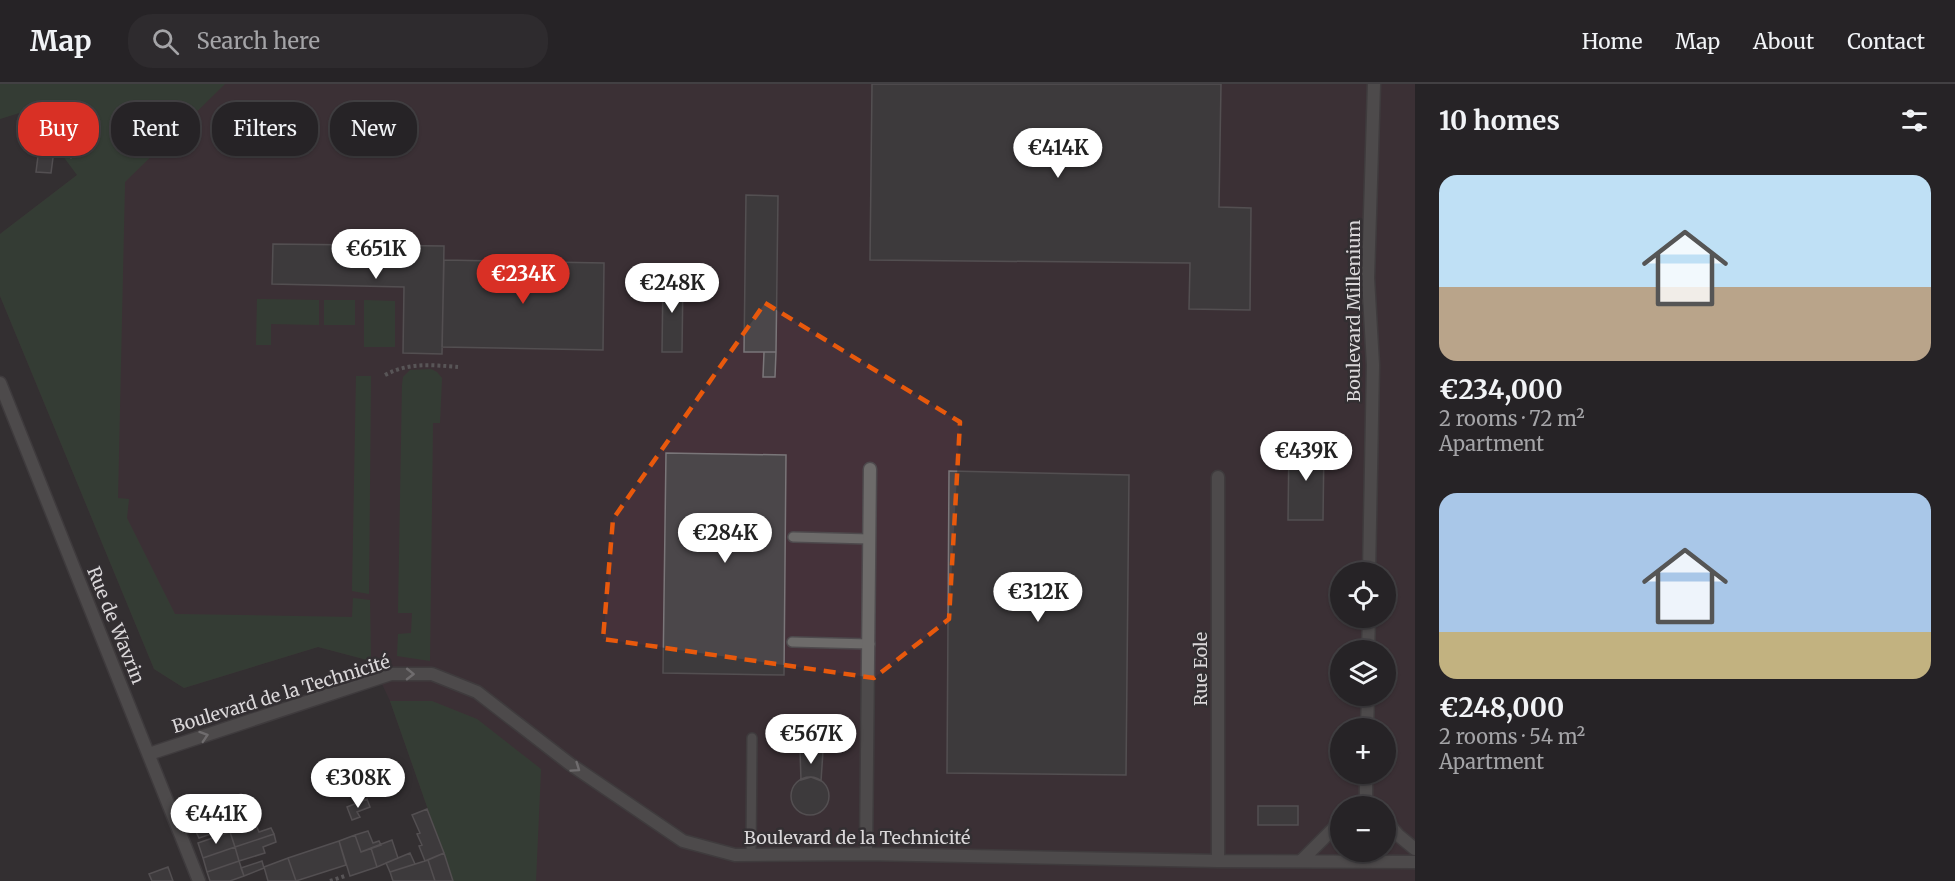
<!DOCTYPE html>
<html lang="en">
<head>
<meta charset="utf-8">
<style>
	body { margin:0; font-family:Merriweather,serif; background:#2e2b2e; color:#f1f3f6; height:100vh; display:flex; flex-direction:column; font-size:22px; white-space:nowrap }
	* { box-sizing:border-box; margin:0 }
	p { font-size:20px; color:#a4a4a7 }
	.icon { flex:none; width:33px; height:33px; fill:none; stroke:currentColor; stroke-width:2; stroke-linecap:round; stroke-linejoin:round }
	.map { position:relative; flex:1; overflow:hidden }
	.panel { display:flex; flex-direction:column; background:#262326; width:540px }
	.panel>* { flex:none }
	.hud { position:absolute; left:18px; top:18px; width:570px; height:54px; display:flex; gap:12px }
	.fabs { position:absolute; left:1330px; top:478px; display:grid; gap:12px }
	.fabs a { display:grid; place-items:center; width:66px; height:66px; border-radius:50%; background:#262326; box-shadow:0 2px 4px #0004,0 0 0 2px #424043; font-size:30px }
	.price { position:absolute; translate:-50% -51px; padding:0 14px; border-radius:21px; background:#fff; color:#222; font-size:20px; line-height:39px; filter:drop-shadow(0 2px 3px #0008) }
	.price::after { content:''; position:absolute; left:50%; top:36px; width:18px; height:14px; margin-left:-9px; background:inherit; clip-path:polygon(0 0,100% 0,50% 100%) }
	.price.current { background:#d93025; color:#fff }
	ul { padding:0; list-style:none }
	li { display:grid; align-content:center; gap:12px; height:318px; padding:0 24px }
	li span { display:grid; place-items:center; height:186px; border-radius:18px; color:#555 }
	li>.icon { margin-inline-start:auto }
	span .icon { width:108px; height:108px; fill:#fffc; stroke-width:1 }
	li b { font-size:26px }
	h2 { display:flex; justify-content:space-between; align-items:center; height:72px; padding:0 24px; font-size:26px }
	.tag { padding:0 21px; border-radius:24px; background:#262326; box-shadow:0 2px 4px #0004,0 0 0 2px #424043; font-size:21px; line-height:54px }
	.tag.current { background:#d93025; color:#fff }
	header { display:flex; align-items:center; gap:36px; box-sizing:border-box; height:84px; padding:0 30px; background:#262326; border-bottom:2px solid #424043 }
	header strong { font-size:28px }
	nav { display:flex; gap:33px; margin-inline-start:auto; font-size:21px }
	.search { width:420px; height:54px; background:#2e2b2e; display:flex; align-items:center; gap:15px; box-sizing:border-box; padding:0 21px; border-radius:24px; color:#a4a4a7; font-size:22px }
	main { display:flex; flex:1; min-height:0 }
	.map>svg:first-child { display:block }
	.industrial { fill:#45323a; fill-rule:evenodd }
	.green { fill:#374d38 }
	.building { fill:#4b474a; stroke:#7a7679; stroke-width:1.5 }
	.lines { fill:none; stroke-linecap:round; stroke-linejoin:round }
	.lane-casing { stroke:#4e4a4d; stroke-width:12 }
	.street-casing { stroke:#4e4a4d; stroke-width:15 }
	.path { stroke:#868385; stroke-width:4; stroke-dasharray:3 3; stroke-linecap:butt }
	.lane { stroke:#6d6b6a; stroke-width:9 }
	.street { stroke:#6d6b6a; stroke-width:12 }
	.oneway { stroke:#b9b7b8 }
	.marked { fill:none; stroke:#e8590c; stroke-width:4.5; stroke-dasharray:12 8; stroke-linejoin:round }
	.labels { text-anchor:middle; dominant-baseline:central; stroke-width:5; stroke-linejoin:round; paint-order:stroke }
	.street-label { font-size:18px; fill:#dad7d9; stroke:#332f32 }
</style>
</head>
<body>
<header>
<strong>Map</strong>
<div class="search"><svg class="icon" aria-label="search" viewBox="0 0 24 24"><circle cx="10" cy="10" r="6"/><path d="M15 15l6 6"/></svg>Search here</div>
<nav><a>Home</a><a>Map</a><a>About</a><a>Contact</a></nav>
</header>
<main>
<div class="map">
<svg width="1415" height="797" viewBox="0 0 1415 797">
	<rect width="100%" height="100%" fill="#332f32"/>
	<path class="industrial" d="M187 0H1415V797H453L390 617 371 577 318 563 184 604 154 585 0 212V150L77 91ZM1341 489H1386V534H1341ZM1341 567H1386V612H1341ZM1341 645H1386V690H1341ZM1341 723H1386V768H1341Z"/>
	<path class="green" d="M0 0H225L125 98 118 414 129 415 127 434 175 530 352 533 353 514 370 516 371 577 318 563 184 604 154 585 0 212V150L77 91 29 26 0 35Z
		M257 215 319 216V241L271 240V261H256Z
		M324 216H355V241H324Z
		M364 216 395 217V263H364Z
		M431 285 437 288 442 294 440 339H433L430 577 397 572 398 550 411 549 412 529H398L402 301 403 293 410 286Z
		M356 292H371L369 510 352 507Z
		M390 617H432L477 635 541 685 536 797H453Z"/>
	<path class="building" d="M872 0H1221L1219 123 1251 124 1250 226 1189 225 1190 179 870 176Z
		M75 58 81 65 71 74 64 66Z
		M39 64 54 66 51 89 36 88Z
		M746 111 778 112 776 268H744Z
		M273 160 444 162 442 270 403 269 404 203 272 200Z
		M444 176 604 179 603 266 442 263Z
		M663 192H683L682 268H662Z
		M764 268H776L775 293H763Z
		M1289 359 1324 360 1323 436H1288Z
		M666 369 786 371 784 591 663 589Z
		M949 387 1129 391 1126 691 947 689Z
		M794 652a18 18 0 1 1 36 0a18 18 0 1 1-36 0Z
		M800 666 811 670 823 667 821 697 811 693 801 696Z
		M791 712a19 19 0 1 1 38 0a19 19 0 1 1-38 0Z
		M241 710 247 729 244 730 242 727 219 735 223 746 199 754 187 729Z
		M367 715 370 723 357 728 360 733 352 736 347 723Z
		M1258 722H1298V741H1258Z
		M427 725 444 769 425 777 419 762 422 761 417 750 420 749 412 731Z
		M256 741 259 748 271 744 274 750 235 763 230 748Z
		M368 747 373 759 379 757 381 761 361 768 355 751Z
		M230 748 235 763 203 774 198 759Z
		M274 750 276 758 263 763 265 769 239 777 235 763Z
		M355 751 361 768 371 764 377 783 350 792 339 757Z
		M392 756 398 774 377 783 371 764Z
		M339 757 346 781 296 797 288 774Z
		M235 763 239 777 207 788 203 774Z
		M410 769 415 780 390 788 386 779Z
		M444 769 453 797H435L428 776Z
		M288 774 296 797H268L264 783Z
		M428 776 435 797H393L390 788Z
		M239 777 244 792 230 797H210L207 788Z
		M262 777 264 784 244 792 241 784Z
		M168 783 173 797H152L149 790Z"/>
	<g class="lines">
		<g class="lane-casing">
			<path id="lane" d="M793 453 870 455
				M792 558 870 560
				M751 771 752 654"/>
		</g>
		<g class="street-casing">
			<path id="street" d="M0 299 199 797
				M1369 489 1373 281 1368 194 1374 0
				M1368 567 1369 534
				M1367 645 1368 612
				M149 670 391 590H432L477 608 570 680 683 757 735 771 866 770 1218 777 1415 778
				M1366 690V723
				M1386 737 1398 751 1415 765
				M866 770 870 385
				M1218 777V393
				M1301 777 1341 737"/>
		</g>
		<path class="path" d="M385 291C410 278 431 281 458 283
			M330 797 345 792"/>
		<use href="#lane" class="lane"/>
		<use href="#street" class="street"/>
	</g>
	<defs><path id="oneway-chevron" d="M-2-3.5L2.5 0L-2 3.5" fill="none" stroke-width="1.6" stroke-linecap="round" stroke-linejoin="round" transform="scale(1.5)"/></defs>
	<g class="oneway">
		<use href="#oneway-chevron" transform="translate(410 590) rotate(1)"/>
		<use href="#oneway-chevron" transform="translate(204 652) rotate(-18)"/>
		<use href="#oneway-chevron" transform="translate(576 684) rotate(35)"/>
	</g>
	<path d="M0 0H1415V797H0ZM765 219 960 338 949 535 874 594 603 555 613 435Z" fill="#332f32" fill-opacity=".55" fill-rule="evenodd"/>
	<path class="marked" d="M765 219 960 338 949 535 874 594 603 555 613 435Z"/>
	<g class="labels">
		<g class="street-label">
			<text transform="translate(1353 227) rotate(-90)">Boulevard Millenium</text>
			<text transform="translate(116 541) rotate(68)">Rue de Wavrin</text>
			<text transform="translate(1200 585) rotate(-90)">Rue Eole</text>
			<text transform="translate(281 610) rotate(-17)">Boulevard de la Technicité</text>
			<text x="857" y="753">Boulevard de la Technicité</text>
		</g>
	</g>
</svg>
<div class="fabs">
<a><svg class="icon" aria-label="locate" viewBox="0 0 24 24"><circle cx="12" cy="12" r="6"/><path d="M12 2v4M12 18v4M2 12h4M18 12h4"/></svg></a>
<a><svg class="icon" aria-label="layers" viewBox="0 0 24 24"><path d="M12 4l9 5-9 5-9-5zM3 14l9 5 9-5"/></svg></a>
<a>+</a>
<a>−</a>
</div>
<b class="price" style="left:1058px;top:95px">€414K</b>
<b class="price" style="left:376px;top:196px">€651K</b>
<b class="price current" style="left:523px;top:221px">€234K</b>
<b class="price" style="left:672px;top:230px">€248K</b>
<b class="price" style="left:1306px;top:398px">€439K</b>
<b class="price" style="left:725px;top:480px">€284K</b>
<b class="price" style="left:1038px;top:539px">€312K</b>
<b class="price" style="left:811px;top:681px">€567K</b>
<b class="price" style="left:358px;top:725px">€308K</b>
<b class="price" style="left:216px;top:761px">€441K</b>
<div class="hud">
<a class="tag current">Buy</a>
<a class="tag">Rent</a>
<a class="tag">Filters</a>
<a class="tag">New</a>
</div>
</div>
<section class="panel">
<h2>10 homes<svg class="icon" aria-label="filters" viewBox="0 0 24 24"><path d="M4 7h16M4 17h16"/><circle cx="9" cy="7" r="2"/><circle cx="15" cy="17" r="2"/></svg></h2>
<ul>
<li><span style="background:linear-gradient(#bfe0f5 60%,#b9a48a 0)"><svg class="icon" aria-label="home" viewBox="0 0 24 24"><path d="M3 11l9-7 9 7M6 9v11h12V9"/></svg></span><div><b>€234,000</b><p>2 rooms · 72 m²</p><p>Apartment</p></div></li>
<li><span style="background:linear-gradient(#a9c7e8 75%,#c2b280 0)"><svg class="icon" aria-label="home" viewBox="0 0 24 24"><path d="M3 11l9-7 9 7M6 9v11h12V9"/></svg></span><div><b>€248,000</b><p>2 rooms · 54 m²</p><p>Apartment</p></div></li>
</ul>
</section>
</main>
</body>
</html>
